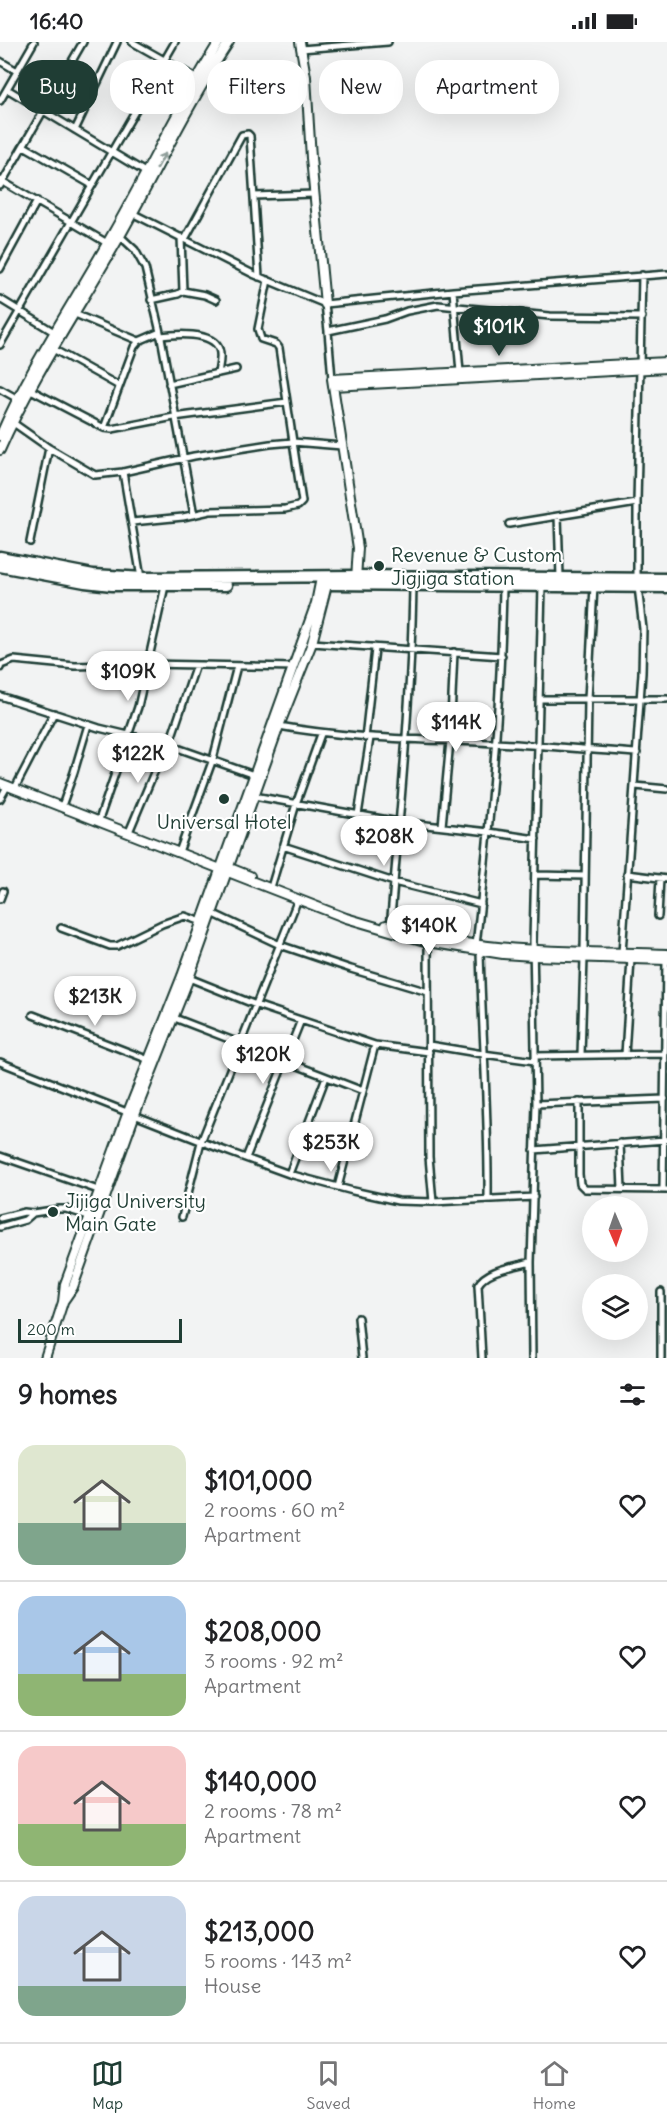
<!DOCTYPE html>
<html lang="en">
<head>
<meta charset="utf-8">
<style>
	body { margin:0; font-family:Delius,sans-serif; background:#f6f6f6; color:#202124; height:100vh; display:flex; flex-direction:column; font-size:22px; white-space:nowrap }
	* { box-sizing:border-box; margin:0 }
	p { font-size:20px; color:#757577 }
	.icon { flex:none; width:33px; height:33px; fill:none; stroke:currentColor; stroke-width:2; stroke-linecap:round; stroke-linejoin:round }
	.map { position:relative; height:1316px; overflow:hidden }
	.details { display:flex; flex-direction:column; background:#fff; flex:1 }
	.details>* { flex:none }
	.hud { position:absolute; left:18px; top:18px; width:632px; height:54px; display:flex; gap:12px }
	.needle { width:39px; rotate:178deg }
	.controls { position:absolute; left:582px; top:1154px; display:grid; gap:12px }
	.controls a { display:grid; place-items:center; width:66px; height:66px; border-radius:50%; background:#fff; box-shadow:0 6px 24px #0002; font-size:30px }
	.scale { position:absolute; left:18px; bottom:15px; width:164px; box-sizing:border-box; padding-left:6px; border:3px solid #1f3d34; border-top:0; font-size:16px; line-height:21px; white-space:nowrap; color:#1f3d34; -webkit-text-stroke:4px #fff; paint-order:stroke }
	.price { position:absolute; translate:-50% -51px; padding:0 14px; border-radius:21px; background:#fff; color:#222; font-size:20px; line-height:39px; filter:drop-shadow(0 2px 3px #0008) }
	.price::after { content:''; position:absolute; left:50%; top:36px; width:18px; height:14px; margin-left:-9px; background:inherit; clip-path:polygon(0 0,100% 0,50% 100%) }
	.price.current { background:#1f3d34; color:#fff }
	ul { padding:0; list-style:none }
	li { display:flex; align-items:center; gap:18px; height:150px; padding:0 18px }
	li+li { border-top:2px solid #e0e0e0 }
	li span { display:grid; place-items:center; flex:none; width:168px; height:120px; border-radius:18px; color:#555 }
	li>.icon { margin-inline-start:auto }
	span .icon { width:72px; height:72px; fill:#fffc; stroke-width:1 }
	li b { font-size:26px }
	h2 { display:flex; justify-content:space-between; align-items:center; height:72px; padding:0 18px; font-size:26px }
	.tag { padding:0 21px; border-radius:24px; background:#fff; box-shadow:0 6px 24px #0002; font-size:21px; line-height:54px }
	.tag.current { background:#1f3d34; color:#fff }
	.status { display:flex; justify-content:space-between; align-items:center; height:42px; padding:0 30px; background:#fff; direction:ltr }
	.status svg { height:16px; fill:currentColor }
	.menu { display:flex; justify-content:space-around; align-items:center; height:84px; border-top:2px solid #e0e0e0; background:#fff; font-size:16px; color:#757577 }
	.menu a { display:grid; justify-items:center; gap:3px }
	.menu .current { color:#1f3d34 }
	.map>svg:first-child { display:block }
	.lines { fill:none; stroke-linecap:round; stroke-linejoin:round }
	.street-casing { stroke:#1f3d34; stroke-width:10 }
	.secondary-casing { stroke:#1f3d34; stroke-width:12 }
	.highway-casing { stroke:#1f3d34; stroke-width:15 }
	.street { stroke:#fff; stroke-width:5 }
	.secondary { stroke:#fff; stroke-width:8 }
	.highway { stroke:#fff; stroke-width:10 }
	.oneway { stroke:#8f9e9a }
	.poi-dot { fill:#1f3d34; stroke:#fff; stroke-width:2 }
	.labels { text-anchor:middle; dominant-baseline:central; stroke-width:4.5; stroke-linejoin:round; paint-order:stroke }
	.poi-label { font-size:20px; fill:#1f3d34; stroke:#fff; text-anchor:start }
</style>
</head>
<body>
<div class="status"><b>16:40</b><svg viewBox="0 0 49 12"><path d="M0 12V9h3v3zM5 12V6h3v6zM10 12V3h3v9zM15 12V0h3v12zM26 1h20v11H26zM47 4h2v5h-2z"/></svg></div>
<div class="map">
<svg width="667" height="1316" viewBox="0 0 667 1316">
	<rect width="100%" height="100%" fill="#f2f3f3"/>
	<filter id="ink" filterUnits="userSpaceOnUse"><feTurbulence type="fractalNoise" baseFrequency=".0167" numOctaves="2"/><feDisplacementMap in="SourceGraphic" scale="12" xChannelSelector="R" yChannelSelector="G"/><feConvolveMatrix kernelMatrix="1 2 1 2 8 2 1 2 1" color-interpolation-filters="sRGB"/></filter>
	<g filter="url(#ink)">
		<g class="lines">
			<g class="street-casing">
				<path id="street" d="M132 0 196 36
					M301 7 388 0
					M0 19 17 29
					M7 47 145 130
					M0 59 34 0
					M75 88 117 0
					M24 104 92 143
					M0 138 107 201
					M0 144 83 0
					M254 154 314 152
					M130 170 255 233 325 262 453 249 667 232
					M120 194 135 208 145 226 160 290 194 473
					M185 197 242 93 248 92 250 94 259 235
					M0 227 37 159
					M183 249 205 253 216 258
					M453 249 460 330
					M0 257 54 290
					M151 258 178 252 183 249 181 195
					M325 262 328 289
					M75 272 139 299
					M160 294C175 292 212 289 219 307 222 314 219 324 218 331
					M0 303 175 0
					M53 307 119 344
					M332 337 328 289 385 277 407 269 438 263 550 274 642 275
					M169 342 236 327
					M0 347 16 356
					M29 347 104 386 112 387 174 375 287 360
					M12 380 49 406 95 433 123 430 194 414 270 402 293 400 342 404
					M104 386 134 305 139 299 160 290
					M123 430 141 536
					M558 474 560 535
					M132 480 183 475 210 469 285 467 298 464 302 460 279 306 276 302 261 297 258 287 268 238
					M509 482 637 461
					M30 500 49 406
					M312 601 502 614
					M0 626 1 623 14 618 75 624 149 622 294 625
					M0 654 99 686 166 702 254 733
					M539 657H667
					M279 684C350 697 422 697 494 701 542 703 589 708 637 711
					M365 696 375 607
					M169 703 196 623
					M635 744 667 747
					M15 746 54 671
					M254 754 399 780 489 790 536 797
					M0 757 8 743
					M62 764 74 730 88 683
					M358 773 370 696
					M99 778 138 665 165 544
					M442 784 450 699 454 610
					M129 790 166 702
					M283 804 394 840 481 862
					M179 810 213 717 237 624
					M627 832 667 837
					M535 833 585 834
					M272 842 296 762 321 692
					M0 857 3 849
					M212 871 280 903 351 927 428 950
					M658 874 660 836
					M61 886 110 904H117L162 882 185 874 202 880
					M390 886C400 772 411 658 413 544
					M428 900 429 1115 433 1160
					M476 903C490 783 501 664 503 544
					M480 909C482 991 489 1074 488 1156
					M584 910 588 657 594 544
					M622 911 642 631 643 587 637 536V461L642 233
					M189 936 256 963 375 1003 429 1010
					M33 973 149 1018
					M172 975 363 1049
					M429 1003 483 1012 535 1019
					M581 1013 584 916
					M625 1013 631 917
					M535 1014 665 1012
					M0 1020 218 1106 289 1132 353 1149 398 1159 433 1160 534 1155
					M579 1060V1132L580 1142 585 1147 667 1148
					M536 1062 665 1057
					M620 1101 622 1147
					M534 1108 665 1098
					M0 1114 101 1149
					M246 1116 301 978
					M289 1132 326 1035
					M338 1145 375 1003
					M663 1147 666 918
					M182 1175 201 1100 298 857
					M0 1176 24 1170 33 1171 59 1167H66L92 1175
					M0 1185 25 1178 33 1171
					M661 1250V1316
					M358 1276 362 1316
					M482 1316 478 1243C487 1227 514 1225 531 1220
					M532 1316 531 1220 536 1062 533 899 542 544"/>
			</g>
			<g class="secondary-casing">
				<path id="secondary" d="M300 0 306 35 311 116 325 262
					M333 344 667 326
					M0 394C31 323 75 259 113 191 149 128 180 62 219 0
					M0 408C33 333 80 265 120 194 156 130 188 62 229 0
					M356 537 358 506 332 337 667 320
					M0 741 346 876 428 900 503 912 533 914 667 918
					M225 824 250 834
					M386 883C476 912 573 909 667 912
					M64 1258 73 1245 135 1072 189 936 279 684 312 601 328 539
					M45 1316 63 1260 65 1242 128 1070 182 934 316 561 321 536"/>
			</g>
			<g class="highway-casing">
				<path id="highway" d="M0 515 93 533 144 536 357 534 667 537
					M0 524 85 540 112 543H226
					M329 542 667 545"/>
			</g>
			<use href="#street" class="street"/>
			<use href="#secondary" class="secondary"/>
			<use href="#highway" class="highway"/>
		</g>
		<defs><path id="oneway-shaft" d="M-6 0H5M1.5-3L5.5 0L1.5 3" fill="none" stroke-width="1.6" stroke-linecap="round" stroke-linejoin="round" transform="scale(1.5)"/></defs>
		<use class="oneway" href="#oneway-shaft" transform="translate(161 119) rotate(-61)"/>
	</g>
	<g class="poi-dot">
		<circle cx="379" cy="524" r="6"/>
		<circle cx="224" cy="757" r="6"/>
		<circle cx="53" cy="1170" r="6"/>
	</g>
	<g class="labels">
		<g class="poi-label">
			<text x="391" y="512">Revenue &amp; Custom<tspan x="391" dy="23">Jigjiga station</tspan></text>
			<text x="224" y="779" text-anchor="middle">Universal Hotel</text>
			<text x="65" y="1158">Jijiga University<tspan x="65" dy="23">Main Gate</tspan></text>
		</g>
	</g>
</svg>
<div class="controls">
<a><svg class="needle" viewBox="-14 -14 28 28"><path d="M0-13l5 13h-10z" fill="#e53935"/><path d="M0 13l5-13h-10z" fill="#757577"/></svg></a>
<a><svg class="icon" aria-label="layers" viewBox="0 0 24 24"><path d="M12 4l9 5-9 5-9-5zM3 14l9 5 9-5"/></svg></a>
</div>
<div class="scale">200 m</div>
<b class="price current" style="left:499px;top:315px">$101K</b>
<b class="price" style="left:128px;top:660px">$109K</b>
<b class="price" style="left:456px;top:711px">$114K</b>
<b class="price" style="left:138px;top:742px">$122K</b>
<b class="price" style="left:384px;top:825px">$208K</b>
<b class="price" style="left:429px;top:914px">$140K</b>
<b class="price" style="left:95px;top:985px">$213K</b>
<b class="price" style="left:263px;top:1043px">$120K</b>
<b class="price" style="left:331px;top:1131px">$253K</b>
<div class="hud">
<a class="tag current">Buy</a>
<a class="tag">Rent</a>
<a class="tag">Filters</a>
<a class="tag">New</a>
<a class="tag">Apartment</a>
</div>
</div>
<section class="details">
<h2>9 homes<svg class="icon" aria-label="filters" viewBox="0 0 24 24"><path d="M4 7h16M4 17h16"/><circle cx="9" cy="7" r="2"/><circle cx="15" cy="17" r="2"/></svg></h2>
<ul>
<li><span style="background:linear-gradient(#dfe7d0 65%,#7fa58c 0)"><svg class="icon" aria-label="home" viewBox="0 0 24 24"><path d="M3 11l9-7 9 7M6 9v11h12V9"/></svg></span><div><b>$101,000</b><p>2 rooms · 60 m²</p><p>Apartment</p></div><svg class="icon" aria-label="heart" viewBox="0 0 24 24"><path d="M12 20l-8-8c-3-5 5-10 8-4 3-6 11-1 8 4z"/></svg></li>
<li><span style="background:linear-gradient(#a9c7e8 65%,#8fb573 0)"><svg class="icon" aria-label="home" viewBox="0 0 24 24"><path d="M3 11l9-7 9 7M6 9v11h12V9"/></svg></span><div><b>$208,000</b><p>3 rooms · 92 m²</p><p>Apartment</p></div><svg class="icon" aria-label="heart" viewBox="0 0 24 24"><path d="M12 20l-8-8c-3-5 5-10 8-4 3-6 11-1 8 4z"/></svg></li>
<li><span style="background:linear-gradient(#f6c9c9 65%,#8fb573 0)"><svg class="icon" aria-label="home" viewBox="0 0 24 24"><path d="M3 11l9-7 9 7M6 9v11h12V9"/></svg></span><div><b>$140,000</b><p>2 rooms · 78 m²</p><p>Apartment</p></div><svg class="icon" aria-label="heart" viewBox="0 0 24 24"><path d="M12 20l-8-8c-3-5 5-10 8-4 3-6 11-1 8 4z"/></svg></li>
<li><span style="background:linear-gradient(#c9d6e8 75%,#7fa58c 0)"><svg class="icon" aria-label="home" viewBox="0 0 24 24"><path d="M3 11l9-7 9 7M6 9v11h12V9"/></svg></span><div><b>$213,000</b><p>5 rooms · 143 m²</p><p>House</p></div><svg class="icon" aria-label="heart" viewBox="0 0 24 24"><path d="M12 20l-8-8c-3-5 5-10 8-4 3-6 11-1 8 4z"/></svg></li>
</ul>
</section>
<nav class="menu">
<a class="current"><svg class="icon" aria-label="map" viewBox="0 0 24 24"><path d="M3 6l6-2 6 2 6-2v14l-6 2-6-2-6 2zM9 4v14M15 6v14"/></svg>Map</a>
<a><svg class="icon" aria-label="saved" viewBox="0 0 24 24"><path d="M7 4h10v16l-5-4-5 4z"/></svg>Saved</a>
<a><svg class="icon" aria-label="home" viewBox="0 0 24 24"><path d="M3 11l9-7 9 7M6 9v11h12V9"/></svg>Home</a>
</nav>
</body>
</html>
